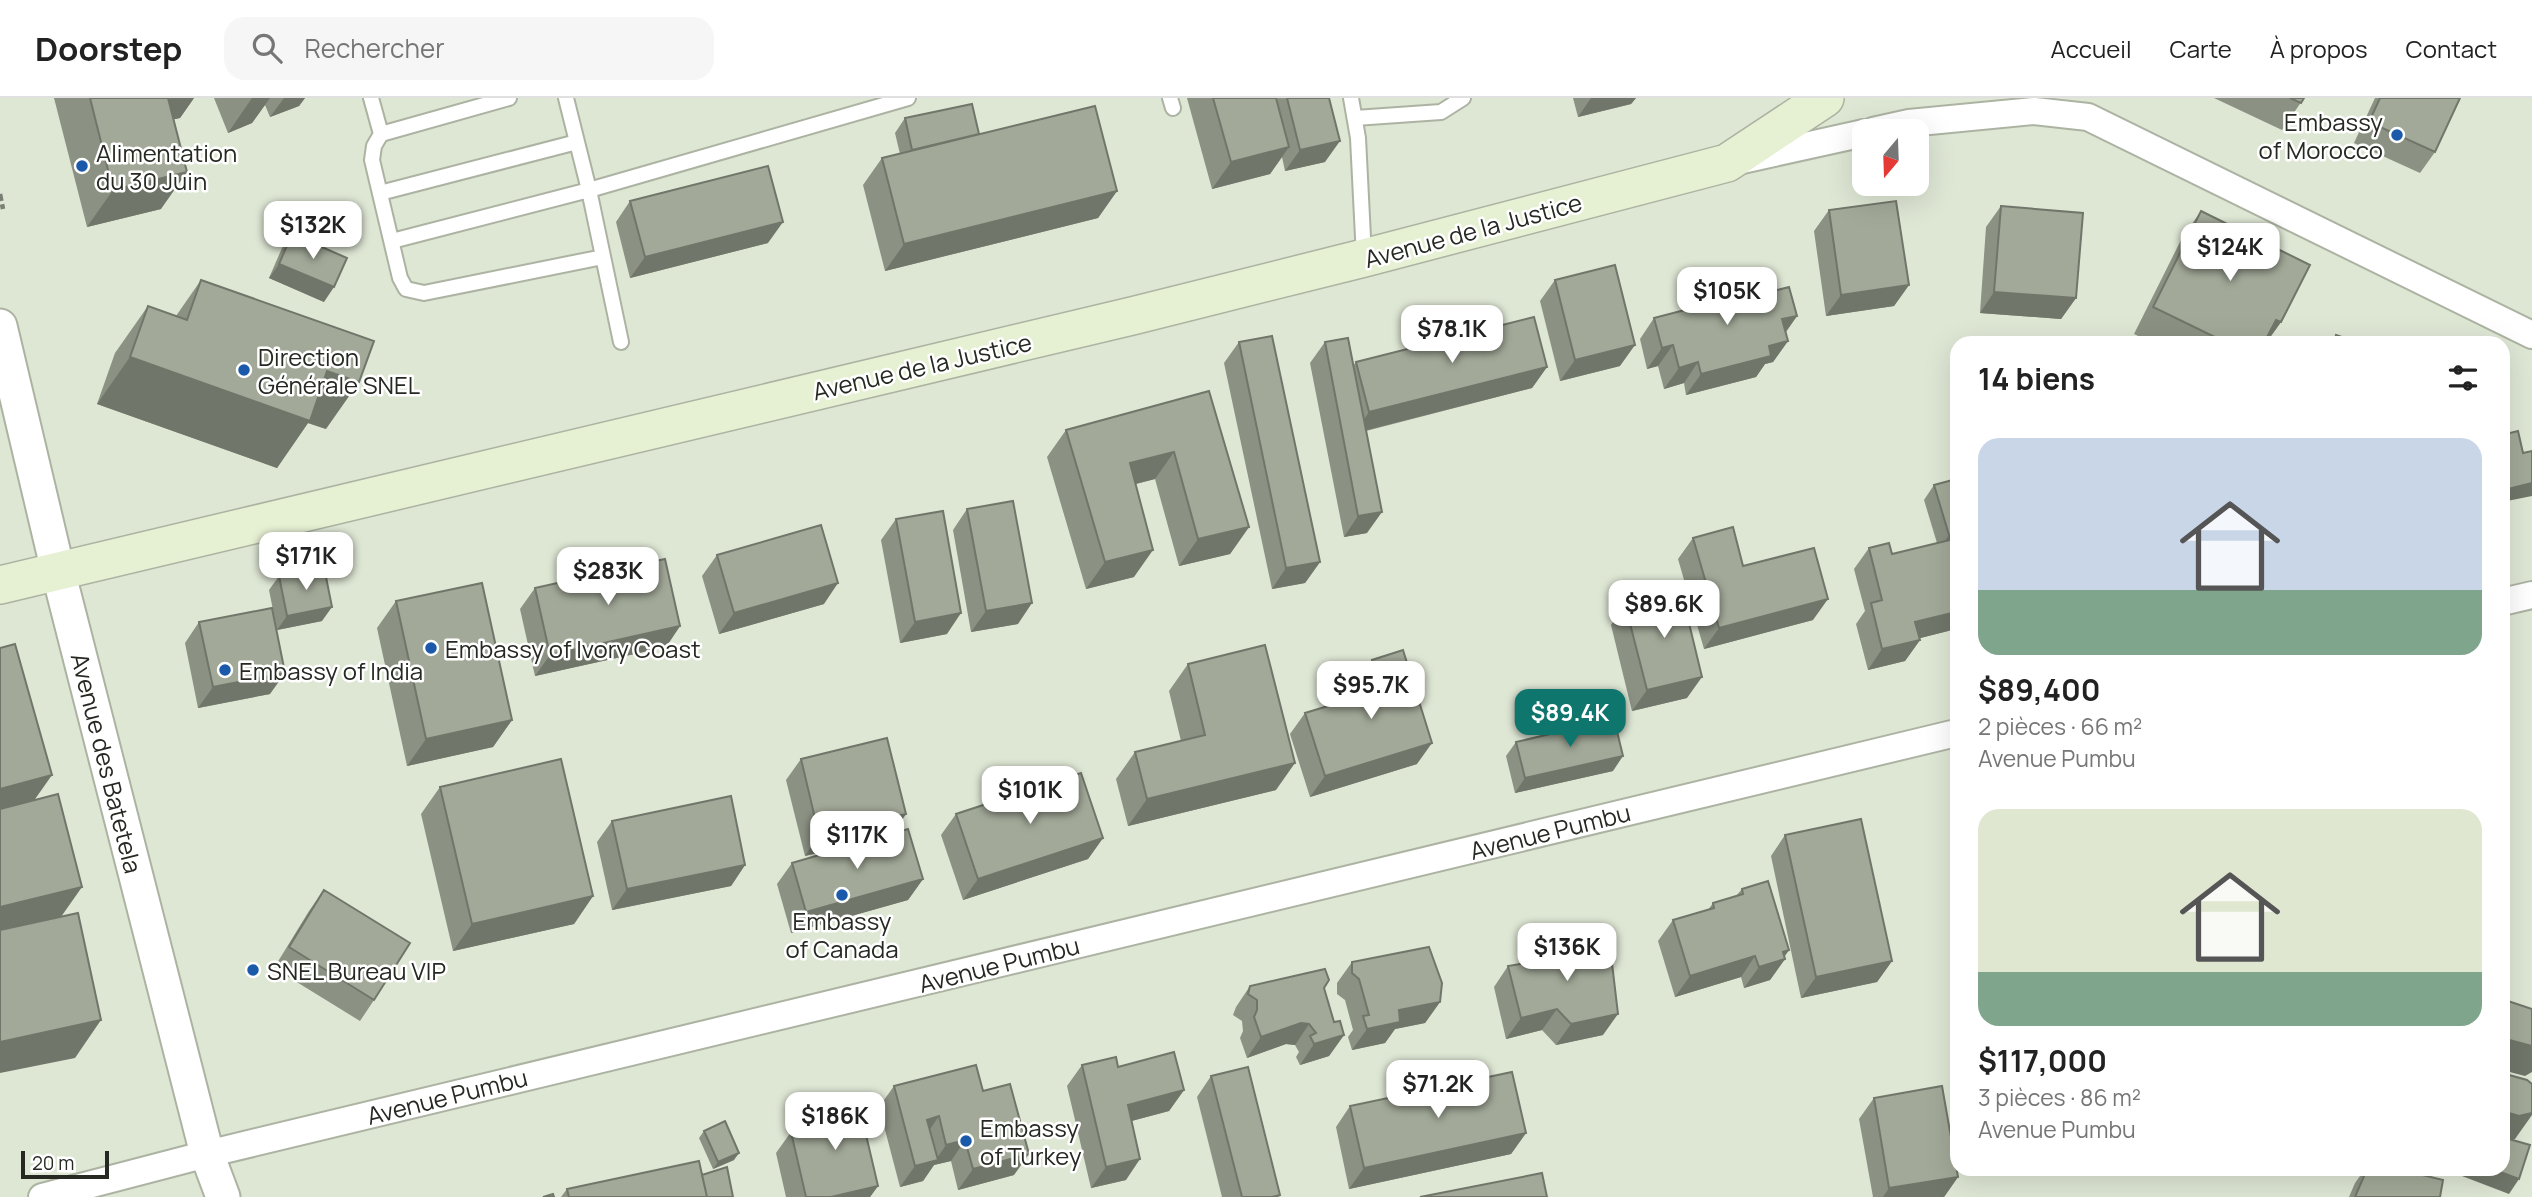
<!DOCTYPE html>
<html lang="fr">
<head>
<meta charset="utf-8">
<style>
	body { margin:0; font-family:Manrope,sans-serif; background:#f6f6f6; color:#222; height:100vh; display:flex; flex-direction:column; font-size:26px; white-space:nowrap }
	* { box-sizing:border-box; margin:0 }
	p { font-size:23px; color:#767676 }
	.icon { flex:none; width:38px; height:38px; fill:none; stroke:currentColor; stroke-width:2; stroke-linecap:round; stroke-linejoin:round }
	.map { position:relative; flex:1; overflow:hidden }
	.drawer { position:absolute; left:1950px; top:238px; width:560px; height:840px; display:flex; flex-direction:column; background:#fff; border-radius:21px; box-shadow:0 7px 28px #0002 }
	.drawer>* { flex:none }
	.needle { width:46px; rotate:199deg }
	.controls { position:absolute; left:1852px; top:21px; display:grid; gap:14px }
	.controls a { display:grid; place-items:center; width:77px; height:77px; border-radius:14px; background:#fff; box-shadow:0 7px 28px #0002; font-size:35px }
	.scale { position:absolute; left:21px; bottom:18px; width:88px; box-sizing:border-box; padding-left:7px; border:4px solid #262822; border-top:0; font-size:19px; line-height:24px; white-space:nowrap; color:#262822; -webkit-text-stroke:5px #fff; paint-order:stroke }
	.price { position:absolute; translate:-50% -60px; padding:0 16px; border-radius:14px; background:#fff; color:#222; font-size:23px; line-height:46px; filter:drop-shadow(0 2px 4px #0008) }
	.price::after { content:''; position:absolute; left:50%; top:42px; width:21px; height:16px; margin-left:-10px; background:inherit; clip-path:polygon(0 0,100% 0,50% 100%) }
	.price.on { background:#0f766e; color:#fff }
	ul { padding:0; list-style:none }
	li { display:grid; align-content:center; gap:14px; height:371px; padding:0 28px }
	li span { display:grid; place-items:center; height:217px; border-radius:21px; color:#555 }
	li>.icon { margin-inline-start:auto }
	span .icon { width:126px; height:126px; fill:#fffc; stroke-width:1 }
	li b { font-size:30px }
	h2 { display:flex; justify-content:space-between; align-items:center; height:84px; padding:0 28px; font-size:30px }
	header { display:flex; align-items:center; gap:42px; box-sizing:border-box; height:98px; padding:0 35px; background:#fff; border-bottom:2px solid #e0e0e0 }
	header strong { font-size:33px }
	nav { display:flex; gap:38px; margin-inline-start:auto; font-size:24px }
	.search { width:490px; height:63px; background:#f6f6f6; display:flex; align-items:center; gap:18px; box-sizing:border-box; padding:0 24px; border-radius:21px; color:#767676; font-size:26px }
	.map>svg:first-child { display:block }
	.lines { fill:none; stroke-linecap:round; stroke-linejoin:round }
	.service-casing { stroke:#acb3a2; stroke-width:18 }
	.minor-casing { stroke:#acb3a2; stroke-width:30 }
	.tertiary-casing { stroke:#acb3a2; stroke-width:37 }
	.secondary-casing { stroke:#acb3a2; stroke-width:40 }
	.path { stroke:#7a7f73; stroke-width:4.5; stroke-dasharray:7 3.5; stroke-linecap:butt }
	.service { stroke:#fff; stroke-width:14 }
	.minor { stroke:#fff; stroke-width:26 }
	.tertiary { stroke:#fff; stroke-width:33 }
	.secondary { stroke:#e6f0d3; stroke-width:37 }
	.wall { fill:#8b9183 }
	.shaded-wall { fill:#71766a }
	.building { fill:#a2a998; stroke:#71766a; stroke-width:2 }
	.poi-dot { fill:#1b5aab; stroke:#fff; stroke-width:2.5 }
	.labels { text-anchor:middle; dominant-baseline:central; stroke-width:5; stroke-linejoin:round; paint-order:stroke }
	.poi-label { font-size:24px; fill:#262822; stroke:#fff; text-anchor:start }
	.street-label { font-size:24px; fill:#262822; stroke:#fff }
</style>
</head>
<body>
<header>
<strong>Doorstep</strong>
<div class="search"><svg class="icon" aria-label="search" viewBox="0 0 24 24"><circle cx="10" cy="10" r="6"/><path d="M15 15l6 6"/></svg>Rechercher</div>
<nav><a>Accueil</a><a>Carte</a><a>À propos</a><a>Contact</a></nav>
</header>
<div class="map">
<svg width="2532" height="1099" viewBox="0 0 2532 1099">
	<rect width="100%" height="100%" fill="#dee6d4"/>
	<g class="lines">
		<g class="service-casing">
			<path id="service" d="M371 0 381 36
				M509 0 381 36 374 48 372 62 400 180 406 191 424 195 603 159
				M566 0 589 92 621 244
				M1170 0 1173 10
				M1351 0 1358 40 1364 159
				M1355 20 1441 14 1463 0
				M380 95 577 44
				M392 143 589 92 908 0"/>
		</g>
		<g class="minor-casing">
			<path id="minor" d="M1873 33 1909 25 2034 13 2088 19 2532 237
				M1742 62 1864 35
				M2502 504 2532 497
				M42 1099 207 1056 1956 635"/>
		</g>
		<g class="tertiary-casing">
			<path id="tertiary" d="M0 228 58 473 207 1056 223 1099"/>
		</g>
		<g class="secondary-casing">
			<path id="secondary" d="M0 487 1132 218 1364 160 1727 65 1825 0"/>
		</g>
		<path class="path" d="M0 96 3 111"/>
		<use href="#service" class="service"/>
		<use href="#minor" class="minor"/>
		<use href="#tertiary" class="tertiary"/>
		<use href="#secondary" class="secondary"/>
	</g>
	<path class="wall" d="M54 0H194L180 20 174 21 161 111 87 129Z
		M214 0H305L299 8 270 19 265 7 252 25 228 35Z
		M1187 0H1329L1325 64 1285 73 1282 59 1270 76 1212 91Z
		M1573 0H1636L1631 6 1578 19Z
		M2214 0H2304L2282 32Z
		M2375 0H2460L2435 54 2420 75 2354 45Z
		M905 20 979 36 1117 93 1098 120 885 173 863 87 882 60 900 56 895 35Z
		M630 103 768 145 630 180 616 124Z
		M2001 108 2076 200 2061 221 1980 215 1986 129Z
		M1829 112 1909 187 1894 208 1826 218 1814 133Z
		M2201 113 2281 224 2266 245H2153L2134 236 2182 140Z
		M292 136 324 204 269 180 282 150Z
		M201 182 326 331 308 325 277 370 97 306 115 255 148 208 176 218Z
		M1555 182 1620 268 1560 283 1540 203Z
		M1698 186 1739 202 1797 218 1786 234 1788 243 1773 264 1765 266 1756 279 1686 297 1684 285 1664 291 1658 268 1647 271 1640 241 1654 220 1685 212 1684 207Z
		M1239 244 1320 464 1305 485 1272 491 1224 265Z
		M1325 244 1353 268 1356 264 1547 269 1532 290 1366 333 1367 435 1344 439 1310 265Z
		M1209 293 1249 429 1230 456 1179 468 1155 381 1136 386 1134 479 1086 491 1047 359 1066 332Z
		M1934 387 1956 452V531L1920 540V542L1905 563 1868 572 1856 526 1865 513 1854 471 1869 450 1892 456 1937 445 1924 402Z
		M967 411 1018 526 971 534 953 432Z
		M896 421 947 536 900 545 881 442Z
		M1693 440 1743 468 1813 522 1704 551 1678 461Z
		M717 457 824 506 719 536 702 478Z
		M279 478 322 523 277 532 269 492Z
		M535 490 680 528 666 549 535 578 520 511Z
		M396 503 512 622 493 649 407 668 377 530Z
		M1625 506 1687 600 1632 613 1611 527Z
		M199 524 270 596 198 610 185 545Z
		M1372 562 1417 666 1310 699 1290 636 1305 615 1362 598 1357 583Z
		M1188 566 1276 692 1128 728 1116 681 1135 654 1181 643 1169 593Z
		M1516 644 1613 673 1515 695 1506 658Z
		M801 661 906 716 892 736 923 781 908 802 791 835 777 786 792 765 877 740 805 758 786 682Z
		M440 689 593 798 574 826 453 853 421 716Z
		M956 716 1103 740 1088 761 963 802 941 737Z
		M612 723 745 767 731 788 612 812 597 744Z
		M1785 737 1892 863 1877 884 1801 900 1771 758Z
		M1742 791 1789 852 1784 859 1785 861 1770 882 1744 890 1741 879 1675 899 1658 843 1673 822 1708 812 1713 805 1736 798Z
		M324 792 374 902 360 923 274 870 309 813Z
		M1542 850 1603 937 1556 947 1542 932 1506 941 1494 889 1508 868 1532 864Z
		M1352 864 1440 904 1425 925 1395 931 1385 945 1352 952 1348 939 1353 932 1345 902 1337 896V885Z
		M1250 888 1324 890 1334 924 1344 937 1329 958 1300 967 1296 959 1299 954 1295 947 1286 946 1247 960 1240 940 1243 933 1242 923 1233 917 1236 909Z
		M1082 967 1118 969 1184 992 1169 1013 1131 1023 1126 1082 1091 1090 1067 988Z
		M1211 978 1280 1097 1279 1099H1222L1197 999Z
		M894 988 983 993 1014 1077 958 1092 951 1063 934 1067 923 1083 900 1089 879 1009Z
		M1874 1000 1958 1079 1944 1099H1873L1859 1021Z
		M1350 1008 1526 1035 1511 1056 1349 1091 1336 1029Z
		M813 1011 863 1027 878 1088 870 1099H786L776 1055 791 1034 798 1032Z
		M704 1033 734 1062 713 1071 699 1040Z
		M2365 1071H2398L2440 1099H2349L2355 1085Z
		M702 1077 733 1099H561L567 1091Z"/>
	<path class="shaded-wall" d="M161 0H194L180 20 140 29Z
		M252 0H270L252 25 228 35Z
		M284 0H305L299 8 270 19Z
		M1591 0H1636L1631 6 1578 19Z
		M1340 43 1325 64 1285 73 1300 52Z
		M1289 49 1270 76 1212 91 1231 64Z
		M187 74 161 111 87 129 113 92Z
		M1117 93 1098 120 885 173 904 146Z
		M783 124 768 145 630 180 645 159Z
		M279 166 334 189 324 204 269 180Z
		M1909 187 1894 208 1826 218 1841 197Z
		M1994 194 2076 200 2061 221 1980 215Z
		M1797 218 1782 239V221Z
		M2276 222 2281 224 2266 245H2259Z
		M1788 243 1773 264 1765 266 1756 279 1686 297 1701 276 1769 248Z
		M1635 247 1620 268 1560 283 1575 262Z
		M1673 247 1658 268 1647 271 1662 250Z
		M130 259 327 273 359 284 326 331 308 325 277 370 97 306Z
		M1698 264 1684 285 1664 291 1679 270Z
		M1547 269 1532 290 1355 335 1369 314Z
		M1174 354 1155 381 1111 392 1130 365Z
		M2532 385V398L2502 404V394L2504 392Z
		M1382 414 1367 435 1344 439 1358 418Z
		M1249 429 1230 456 1179 468 1198 441Z
		M1956 435V446L1939 451 1949 437Z
		M1153 452 1134 479 1086 491 1105 464Z
		M1320 464 1305 485 1272 491 1286 470Z
		M838 485 824 506 719 536 734 515Z
		M1828 501 1813 522 1704 551 1719 530Z
		M1032 505 1018 526 971 534 986 513Z
		M332 509 322 523 277 532 287 518Z
		M1956 514V531L1901 545 1915 524Z
		M961 515 947 536 900 545 915 524Z
		M680 528 666 549 535 578 550 557Z
		M1920 542 1905 563 1868 572 1882 551Z
		M285 575 270 596 198 610 213 589Z
		M1702 579 1687 600 1632 613 1647 592Z
		M512 622 493 649 407 668 426 641Z
		M1432 645 1417 666 1310 699 1325 678Z
		M1623 658 1613 673 1515 695 1525 680Z
		M1295 665 1276 692 1128 728 1147 701Z
		M52 677 26 714 0 721V691Z
		M906 716 891 737 805 758 819 737Z
		M1103 740 1088 761 963 802 978 781Z
		M745 767 731 788 612 812 627 791Z
		M2508 778 2502 787V780Z
		M923 781 908 802 791 835 806 814Z
		M82 789 56 826 0 840V809Z
		M593 798 574 826 453 853 472 826Z
		M1789 852 1782 862 1785 861 1770 882 1744 890 1759 869 1783 854Z
		M1755 858 1741 879 1675 899 1690 878Z
		M1892 863 1877 884 1801 900 1816 879Z
		M1440 904 1425 925 1395 931 1385 945 1352 952 1367 931 1399 912Z
		M1557 911 1542 932 1506 941 1521 920Z
		M1618 916 1603 937 1556 947 1571 926Z
		M101 922 75 960 0 975V944Z
		M1301 925 1309 926 1295 947 1286 946 1247 960 1261 939Z
		M1344 937 1329 958 1300 967 1314 946Z
		M2502 940 2532 948V974L2525 978 2502 972Z
		M1184 992 1169 1013 1113 1028 1128 1007Z
		M2502 1013 2532 1015V1017L2515 1041 2502 1045Z
		M939 1018 924 1040 927 1022Z
		M1526 1035 1511 1056 1349 1091 1364 1070Z
		M965 1042 951 1063 934 1067 923 1083 900 1089 915 1068 935 1063 946 1047Z
		M739 1055 734 1062 713 1071 718 1064Z
		M1029 1056 1014 1077 958 1092 973 1071Z
		M1140 1061 1126 1082 1091 1090 1106 1069Z
		M2092 1071H2114L2088 1077Z
		M2467 1071H2492L2519 1081 2509 1096 2462 1078Z
		M1958 1079 1944 1099H1883L1889 1090Z
		M878 1088 870 1099H831Z"/>
	<path class="building" d="M90 0H168L187 74 113 92Z
		M1213 0H1276L1289 49 1231 64Z
		M1287 0H1329L1340 43 1300 52Z
		M2290 0H2304L2301 5Z
		M2380 0H2460L2435 54 2369 24Z
		M972 6 979 36 912 52 905 20Z
		M1095 8 1117 93 904 146 882 60Z
		M768 68 783 124 645 159 630 103Z
		M1896 103 1909 187 1841 197 1829 112Z
		M2001 108 2083 115 2076 200 1994 194Z
		M2201 113 2310 167 2281 224 2276 222 2264 245H2227L2153 209Z
		M292 136 347 160 334 189 279 166Z
		M1615 167 1635 247 1575 262 1555 182Z
		M1733 178 1739 202 1789 189 1797 218 1782 221 1788 243 1769 248 1771 258 1701 276 1698 264 1679 270 1673 247 1662 250 1654 220 1704 207 1698 186Z
		M201 182 374 243 359 284 327 273 310 323 130 259 148 208 187 222Z
		M1534 219 1547 269 1369 314 1356 264Z
		M2336 237 2359 245H2334Z
		M1272 238 1320 464 1286 470 1239 244Z
		M1348 240 1382 414 1358 418 1325 244Z
		M1209 293 1249 429 1198 441 1174 354 1130 365 1153 452 1105 464 1066 332Z
		M2518 333 2523 355 2532 353V385L2504 392 2502 386V337Z
		M1956 381V435L1949 437 1934 387Z
		M1013 403 1032 505 986 513 967 411Z
		M943 413 961 515 915 524 896 421Z
		M821 427 838 485 734 515 717 457Z
		M1733 429 1743 468 1814 450 1828 501 1719 530 1693 440Z
		M1954 441 1956 452V514L1915 524 1920 542 1882 551 1871 505 1882 502 1869 450 1889 445 1892 456Z
		M665 461 680 528 550 557 535 490Z
		M324 469 332 509 287 518 279 478Z
		M482 485 512 622 426 641 396 503Z
		M1681 492 1702 579 1647 592 1625 506Z
		M272 510 285 575 213 589 199 524Z
		M15 546 52 677 0 691V550Z
		M1265 547 1295 665 1147 701 1135 654 1205 637 1188 566Z
		M1403 552 1432 645 1325 678 1305 615 1381 592 1372 562Z
		M1614 621 1623 658 1525 680 1516 644Z
		M887 640 906 716 819 737 801 661Z
		M561 661 593 798 472 826 440 689Z
		M1081 675 1103 740 978 781 956 716Z
		M58 696 82 789 0 809V711Z
		M731 698 745 767 627 791 612 723Z
		M1861 721 1892 863 1816 879 1785 737Z
		M908 731 923 781 806 814 792 765Z
		M2502 755 2508 778 2502 780Z
		M1768 783 1789 852 1783 854 1785 861 1759 869 1755 858 1690 878 1673 822 1714 810 1713 805 1743 796 1742 791Z
		M324 792 410 845 374 902 289 849Z
		M78 815 101 922 0 944V832Z
		M1567 842 1611 857 1618 916 1571 926 1557 911 1521 920 1508 868 1545 862 1542 850Z
		M1429 849 1442 885 1440 904 1399 912 1400 924 1367 931 1363 918 1369 917 1359 881 1352 875V864Z
		M1325 871 1329 882 1324 890 1334 924 1340 923 1344 937 1314 946 1310 938 1316 935 1309 926 1301 925 1261 939 1254 919 1257 912V902L1248 896 1250 888Z
		M2502 901 2532 911V948L2502 940Z
		M1174 954 1184 992 1128 1007 1140 1061 1106 1069 1082 967 1116 959 1118 969Z
		M976 967 983 993 1010 986 1029 1056 973 1071 965 1042 946 1047 939 1018 927 1022 938 1062 915 1068 894 988Z
		M1248 969 1280 1097 1272 1099H1242L1211 978Z
		M1512 974 1526 1035 1364 1070 1350 1008Z
		M2502 975 2527 982 2532 986V1015L2519 1018 2502 1013Z
		M1942 988 1958 1079 1889 1090 1874 1000Z
		M860 1001 866 1024H863L878 1088 831 1099H806L791 1034 816 1028 813 1011Z
		M725 1023 739 1055 718 1064 704 1033Z
		M2502 1039 2530 1047 2519 1081 2492 1071H2502Z
		M699 1063 707 1099H569L567 1091Z
		M727 1069 733 1099H707L702 1077Z
		M2367 1071H2398L2443 1082 2440 1099H2355Z
		M1542 1075 1547 1099H1420Z
		M553 1096 554 1099H543Z"/>
	<g class="poi-dot">
		<circle cx="2397" cy="37" r="7"/>
		<circle cx="82" cy="68" r="7"/>
		<circle cx="244" cy="272" r="7"/>
		<circle cx="431" cy="550" r="7"/>
		<circle cx="225" cy="572" r="7"/>
		<circle cx="842" cy="797" r="7"/>
		<circle cx="253" cy="872" r="7"/>
		<circle cx="966" cy="1043" r="7"/>
	</g>
	<g class="labels">
		<g class="poi-label">
			<text x="2383" y="23" text-anchor="end">Embassy<tspan x="2383" dy="28">of Morocco</tspan></text>
			<text x="96" y="54">Alimentation<tspan x="96" dy="28">du 30 Juin</tspan></text>
			<text x="258" y="258">Direction<tspan x="258" dy="28">Générale SNEL</tspan></text>
			<text x="445" y="550">Embassy of Ivory Coast</text>
			<text x="239" y="572">Embassy of India</text>
			<text x="842" y="822" text-anchor="middle">Embassy<tspan x="842" dy="28">of Canada</tspan></text>
			<text x="267" y="872">SNEL Bureau VIP</text>
			<text x="980" y="1029">Embassy<tspan x="980" dy="28">of Turkey</tspan></text>
		</g>
		<g class="street-label">
			<text transform="translate(1473 132) rotate(-15)">Avenue de la Justice</text>
			<text transform="translate(922 268) rotate(-13)">Avenue de la Justice</text>
			<text transform="translate(107 665) rotate(76)">Avenue des Batetela</text>
			<text transform="translate(1550 733) rotate(-14)">Avenue Pumbu</text>
			<text transform="translate(999 866) rotate(-14)">Avenue Pumbu</text>
			<text transform="translate(447 998) rotate(-14)">Avenue Pumbu</text>
		</g>
	</g>
</svg>
<div class="controls">
<a><svg class="needle" viewBox="-14 -14 28 28"><path d="M0-13l5 13h-10z" fill="#e53935"/><path d="M0 13l5-13h-10z" fill="#767676"/></svg></a>
</div>
<div class="scale">20 m</div>
<b class="price" style="left:313px;top:163px">$132K</b>
<b class="price" style="left:2230px;top:185px">$124K</b>
<b class="price" style="left:1727px;top:229px">$105K</b>
<b class="price" style="left:1452px;top:267px">$78.1K</b>
<b class="price" style="left:306px;top:494px">$171K</b>
<b class="price" style="left:608px;top:509px">$283K</b>
<b class="price" style="left:1664px;top:542px">$89.6K</b>
<b class="price" style="left:1371px;top:623px">$95.7K</b>
<b class="price on" style="left:1570px;top:651px">$89.4K</b>
<b class="price" style="left:1030px;top:728px">$101K</b>
<b class="price" style="left:857px;top:773px">$117K</b>
<b class="price" style="left:1567px;top:885px">$136K</b>
<b class="price" style="left:1438px;top:1022px">$71.2K</b>
<b class="price" style="left:835px;top:1054px">$186K</b>
<section class="drawer">
<h2>14 biens<svg class="icon" aria-label="filters" viewBox="0 0 24 24"><path d="M4 7h16M4 17h16"/><circle cx="9" cy="7" r="2"/><circle cx="15" cy="17" r="2"/></svg></h2>
<ul>
<li><span style="background:linear-gradient(#c9d6e8 70%,#7fa58c 0)"><svg class="icon" aria-label="home" viewBox="0 0 24 24"><path d="M3 11l9-7 9 7M6 9v11h12V9"/></svg></span><div><b>$89,400</b><p>2 pièces · 66 m²</p><p>Avenue Pumbu</p></div></li>
<li><span style="background:linear-gradient(#dfe7d0 75%,#7fa58c 0)"><svg class="icon" aria-label="home" viewBox="0 0 24 24"><path d="M3 11l9-7 9 7M6 9v11h12V9"/></svg></span><div><b>$117,000</b><p>3 pièces · 86 m²</p><p>Avenue Pumbu</p></div></li>
</ul>
</section>
</div>
</body>
</html>
